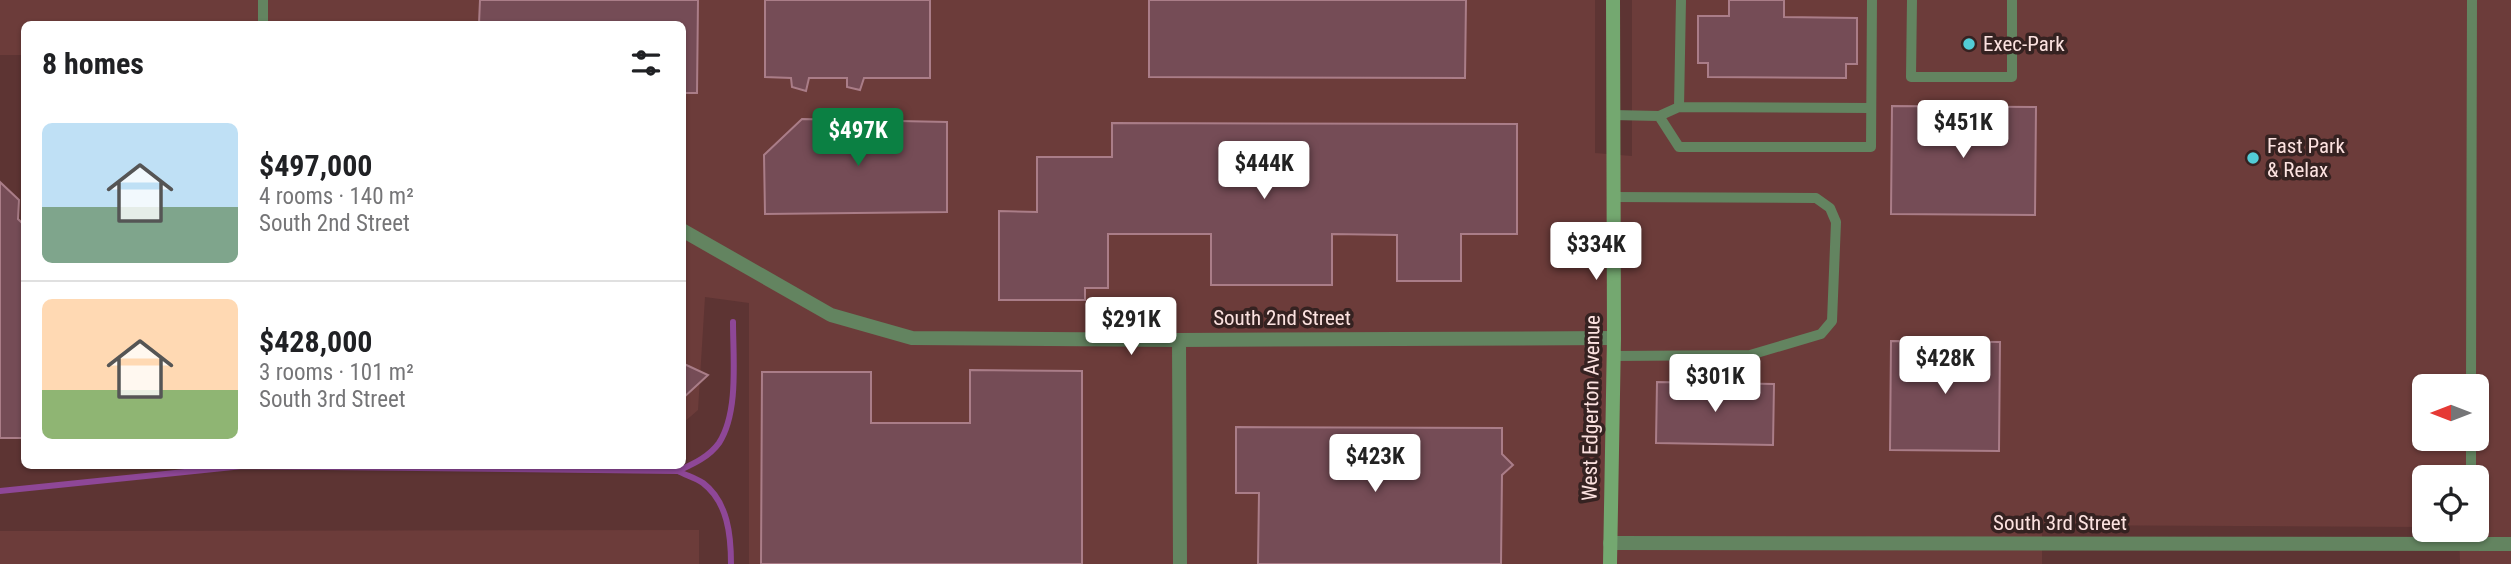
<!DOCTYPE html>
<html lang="en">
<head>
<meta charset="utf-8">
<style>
	body { margin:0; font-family:"Roboto Condensed",sans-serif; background:#f2f2f2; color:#202124; height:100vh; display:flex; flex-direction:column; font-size:26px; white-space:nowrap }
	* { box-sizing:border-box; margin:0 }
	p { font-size:23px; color:#757577 }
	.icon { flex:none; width:38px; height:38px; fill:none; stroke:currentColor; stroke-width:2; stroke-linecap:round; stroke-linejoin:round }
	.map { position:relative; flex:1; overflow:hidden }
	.side { position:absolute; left:21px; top:21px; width:665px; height:448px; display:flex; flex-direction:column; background:#fff; border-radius:10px; box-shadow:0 2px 5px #0004 }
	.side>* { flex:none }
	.needle { width:46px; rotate:270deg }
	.fabs { position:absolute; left:2412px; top:374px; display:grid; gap:14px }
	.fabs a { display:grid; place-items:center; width:77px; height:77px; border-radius:10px; background:#fff; box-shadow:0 2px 5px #0004; font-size:35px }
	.price { position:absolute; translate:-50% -60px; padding:0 16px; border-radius:7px; background:#fff; color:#222; font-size:23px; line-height:46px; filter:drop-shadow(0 2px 4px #0008) }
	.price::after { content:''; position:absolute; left:50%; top:42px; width:21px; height:16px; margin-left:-10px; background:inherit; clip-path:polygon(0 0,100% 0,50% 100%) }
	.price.selected { background:#0b8043; color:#fff }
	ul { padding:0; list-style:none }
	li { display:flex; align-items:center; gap:21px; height:175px; padding:0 21px }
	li+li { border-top:2px solid #e0e0e0 }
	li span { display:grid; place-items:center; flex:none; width:196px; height:140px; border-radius:10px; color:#555 }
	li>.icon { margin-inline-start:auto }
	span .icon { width:84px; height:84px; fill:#fffc; stroke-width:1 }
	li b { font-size:30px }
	h2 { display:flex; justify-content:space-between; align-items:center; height:84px; padding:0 21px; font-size:30px }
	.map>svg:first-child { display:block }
	.built { fill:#6c3c3a; fill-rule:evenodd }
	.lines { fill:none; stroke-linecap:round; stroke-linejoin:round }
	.stream { stroke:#8e4797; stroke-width:6 }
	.building { fill:#754c56; stroke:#aa7d88; stroke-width:2 }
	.lane { stroke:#638460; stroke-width:10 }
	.street { stroke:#638460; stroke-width:14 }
	.secondary { stroke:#74a870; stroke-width:14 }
	.poi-dot { fill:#52ccd6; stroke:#352221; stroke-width:2.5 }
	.labels { text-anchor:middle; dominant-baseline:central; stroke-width:7; stroke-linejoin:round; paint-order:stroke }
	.poi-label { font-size:21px; fill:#fce2e0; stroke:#352221; text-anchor:start }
	.street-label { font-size:21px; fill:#fce2e0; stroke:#352221 }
</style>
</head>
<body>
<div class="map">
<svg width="2511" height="564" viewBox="0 0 2511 564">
	<rect width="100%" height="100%" fill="#5d3433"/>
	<path class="built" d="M0 0H1595V153L1632 156V0H2511V564H2460L2459 530H2476V478H2424V527L2042 525V564H749V303L705 297 698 410 683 423 682 24H24V55H0ZM2424 387H2476V439H2424Z
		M699 530V564H0V531Z"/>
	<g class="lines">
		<path class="stream" d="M678 471C693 464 709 457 719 443 739 412 733 358 733 322
			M0 491 243 466 678 471C685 475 696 478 703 483 728 502 731 536 731 564"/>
	</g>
	<path class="building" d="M480 0H698L697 93H682V24H479Z
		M765 0H930V78H864L860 90 847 87V78H809L806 91 792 87 791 78 765 77Z
		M1149 0H1466L1465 78 1149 77Z
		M1729 0H1784V17L1857 18V64H1846V78L1708 77V63H1698V16H1729Z
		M1892 106 2036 107 2035 215 1891 214Z
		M802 119 947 122V212L765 214 764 155Z
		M1112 123 1517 124V234H1461V281H1397V235L1332 234V285H1211V234H1108V288H1085V300H999V211L1037 212V157H1112Z
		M0 182 19 200 18 219 24 225V438H0Z
		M1891 341 2000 342 1999 451 1890 450Z
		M682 363 708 375 682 399Z
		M970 370 1082 371V564H761L762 372H871V423H970Z
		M1657 382 1774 384 1773 445 1656 443Z
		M1236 427 1502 428V454L1513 465 1502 475 1501 564H1258L1259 493H1236Z"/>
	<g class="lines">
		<path class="lane" d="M263 0V24
			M1681 0 1679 107 1871 108
			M1912 0 1911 77H2012V0
			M1613 115 1659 116 1679 107
			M1659 116 1679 147H1871L1872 0
			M1613 197 1816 198 1830 208 1836 222 1832 321 1821 334 1750 355 1614 356
			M2471 387 2472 0
			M2471 478V439
			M2471 544V530"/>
		<path class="street" d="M682 230 831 315 912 338 1179 340 1614 338
			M1179 340 1180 564
			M1610 543 2511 544"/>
		<path class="secondary" d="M1610 564 1614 338 1613 0"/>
	</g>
	<g class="poi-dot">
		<circle cx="1969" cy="44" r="7"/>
		<circle cx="2253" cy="158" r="7"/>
	</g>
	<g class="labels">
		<g class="poi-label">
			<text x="1983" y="44">Exec-Park</text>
			<text x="2267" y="146">Fast Park<tspan x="2267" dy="24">&amp; Relax</tspan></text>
		</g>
		<g class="street-label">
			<text x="1282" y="318">South 2nd Street</text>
			<text transform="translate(1591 408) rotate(-89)">West Edgerton Avenue</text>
			<text x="2060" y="523">South 3rd Street</text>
		</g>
	</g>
</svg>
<div class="fabs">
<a><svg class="needle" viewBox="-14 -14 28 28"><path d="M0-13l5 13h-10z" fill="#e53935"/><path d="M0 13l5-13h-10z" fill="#757577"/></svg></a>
<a><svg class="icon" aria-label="locate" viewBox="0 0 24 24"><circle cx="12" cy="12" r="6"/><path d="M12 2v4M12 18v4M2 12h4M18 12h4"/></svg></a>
</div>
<b class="price" style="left:1963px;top:160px">$451K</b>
<b class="price selected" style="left:858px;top:168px">$497K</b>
<b class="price" style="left:1264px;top:201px">$444K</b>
<b class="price" style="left:1596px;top:282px">$334K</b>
<b class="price" style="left:1131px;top:357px">$291K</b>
<b class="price" style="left:1945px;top:396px">$428K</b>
<b class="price" style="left:1715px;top:414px">$301K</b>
<b class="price" style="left:1375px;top:494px">$423K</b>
<section class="side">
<h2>8 homes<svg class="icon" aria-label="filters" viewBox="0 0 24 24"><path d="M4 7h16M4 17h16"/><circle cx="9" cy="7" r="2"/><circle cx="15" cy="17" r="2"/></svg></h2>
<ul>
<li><span style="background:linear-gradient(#bfe0f5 60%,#7fa58c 0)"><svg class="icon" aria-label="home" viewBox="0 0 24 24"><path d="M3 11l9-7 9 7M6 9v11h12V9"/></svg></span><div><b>$497,000</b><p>4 rooms · 140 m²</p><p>South 2nd Street</p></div></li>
<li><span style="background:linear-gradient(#ffd9b3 65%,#8fb573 0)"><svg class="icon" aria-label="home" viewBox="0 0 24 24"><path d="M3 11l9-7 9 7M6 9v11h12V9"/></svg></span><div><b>$428,000</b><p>3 rooms · 101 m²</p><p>South 3rd Street</p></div></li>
</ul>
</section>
</div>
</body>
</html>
